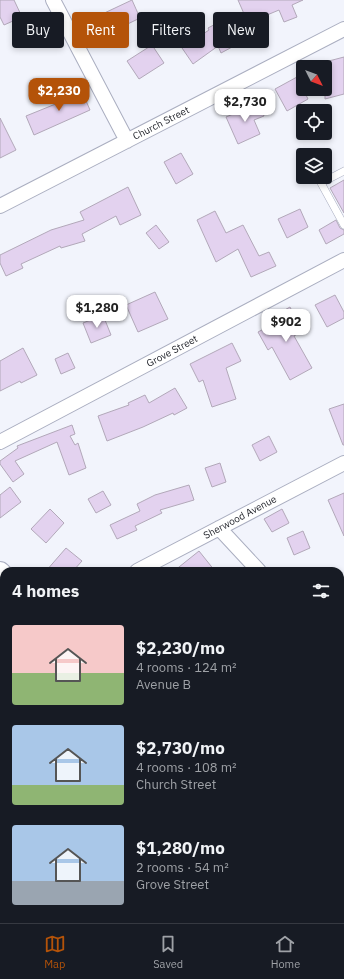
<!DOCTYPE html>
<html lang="en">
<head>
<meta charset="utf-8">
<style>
	body { margin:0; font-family:"IBM Plex Sans",sans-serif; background:#20242c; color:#f1f3f6; height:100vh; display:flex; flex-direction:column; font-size:15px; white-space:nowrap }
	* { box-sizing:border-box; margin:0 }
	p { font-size:13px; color:#9ea1a6 }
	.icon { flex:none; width:22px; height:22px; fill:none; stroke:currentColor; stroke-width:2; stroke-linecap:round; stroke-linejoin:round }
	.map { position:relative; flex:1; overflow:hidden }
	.details { position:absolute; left:0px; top:567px; width:344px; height:356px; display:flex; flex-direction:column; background:#171b24; border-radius:12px 12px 0 0; box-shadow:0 2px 6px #0003 }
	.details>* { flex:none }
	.guide { position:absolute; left:12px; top:12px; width:320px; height:36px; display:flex; gap:8px }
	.needle { width:26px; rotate:132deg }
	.tools { position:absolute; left:296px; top:60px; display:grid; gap:8px }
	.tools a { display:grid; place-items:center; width:36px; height:36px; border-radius:4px; background:#171b24; box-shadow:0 2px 6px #0003; font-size:20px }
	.price { position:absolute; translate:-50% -34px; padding:0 9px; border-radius:8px; background:#fff; color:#222; font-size:13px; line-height:26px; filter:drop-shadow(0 1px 2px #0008) }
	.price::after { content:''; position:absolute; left:50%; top:24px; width:12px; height:9px; margin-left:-6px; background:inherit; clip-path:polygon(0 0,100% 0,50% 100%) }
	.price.current { background:#b45309; color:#fff }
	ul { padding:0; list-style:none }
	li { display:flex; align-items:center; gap:12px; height:100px; padding:0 12px }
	li span { display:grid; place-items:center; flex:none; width:112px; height:80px; border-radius:4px; color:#555 }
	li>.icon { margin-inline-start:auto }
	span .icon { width:48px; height:48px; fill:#fffc; stroke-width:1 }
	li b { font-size:17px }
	h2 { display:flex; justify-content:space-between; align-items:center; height:48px; padding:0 12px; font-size:17px }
	.tag { padding:0 14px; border-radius:4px; background:#171b24; box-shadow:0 2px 6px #0003; font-size:14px; line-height:36px }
	.tag.current { background:#b45309; color:#fff }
	.tabs { display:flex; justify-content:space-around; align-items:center; height:56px; border-top:1px solid #363941; background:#171b24; font-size:11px; color:#9ea1a6 }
	.tabs a { display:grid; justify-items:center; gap:2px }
	.tabs .current { color:#b45309 }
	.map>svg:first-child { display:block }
	.building { fill:#e3d2ef; stroke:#b2a8b9 }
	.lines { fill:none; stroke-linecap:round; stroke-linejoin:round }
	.service-casing { stroke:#aaaec0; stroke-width:8 }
	.minor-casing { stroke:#aaaec0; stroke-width:16 }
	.secondary-casing { stroke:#aaaec0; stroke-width:22 }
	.service { stroke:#fff; stroke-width:7 }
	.minor { stroke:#fff; stroke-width:14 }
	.secondary { stroke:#fff; stroke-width:20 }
	.labels { text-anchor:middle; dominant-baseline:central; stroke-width:3; stroke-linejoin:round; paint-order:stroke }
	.street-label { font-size:10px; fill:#24262d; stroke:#fff }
</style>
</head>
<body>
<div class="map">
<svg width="344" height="923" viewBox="0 0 344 923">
	<rect width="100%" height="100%" fill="#f2f4fc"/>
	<path class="building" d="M0 0H14L22 17 4 25 0 17Z
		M132 0 140 18 107 34 98 16Z
		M238 0H303L292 5 297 17 284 22 279 10 248 23Z
		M223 20 234 41 232 42 234 46 221 53 218 46 193 64 182 48 209 30 208 28Z
		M152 45 164 63 139 79 127 61Z
		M344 57V94L325 99V62Z
		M297 77 308 99 287 111 275 89Z
		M80 87 90 110 34 135 26 116 63 101 60 96Z
		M259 103 264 116 254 120 260 134 238 144 226 117Z
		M0 118 16 150 0 158Z
		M181 153 193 174 176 184 164 162Z
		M344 180V213L330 188Z
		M128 187 141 215 120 225 116 216 82 234 85 241 61 248 60 246 21 264 23 268 6 276 0 263V255L51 230 84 220 80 212Z
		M300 209 308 227 287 238 278 219Z
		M215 211 226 233 243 225 259 256 269 252 276 266 251 277 238 249 216 262 197 220Z
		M336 220 340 228 344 230V234L326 244 319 230Z
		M156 225 169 242 159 249 146 233Z
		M155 292 168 319 138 332 126 305Z
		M335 295 344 312V318L327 327 315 305Z
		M290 307 302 331 294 336 312 368 290 380 272 347 268 350 258 332 275 323 272 317Z
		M103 315 111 335 91 343 83 323Z
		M232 343 241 361 226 368 236 399 212 407 203 380 199 382 190 364Z
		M23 348 37 375 21 383 20 381 0 391V361Z
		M68 353 75 368 61 374 55 359Z
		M175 388 187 408 174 415 173 413 143 427 107 441 98 416 129 405 128 403 145 395 149 403Z
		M344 404V445H343L329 409Z
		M72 425 75 434 70 436 75 445 78 443 86 468 69 475 57 442 15 461 24 474 13 482 0 464V461L18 448 17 446Z
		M269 436 277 452 260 461 252 445Z
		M220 463 226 482 212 487 205 468Z
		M189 485 194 500 160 510 162 513 135 526 137 530 117 539 110 525 140 511 137 504 155 495Z
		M10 487 21 502 0 518V495Z
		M103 491 111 505 96 513 88 499Z
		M344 493V536L328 500Z
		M50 509 64 523 46 543 31 529Z
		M282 509 289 523 272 532 264 519Z
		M303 531 310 548 294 555 287 538Z
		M66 548 82 561 73 571H46Z
		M199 551 215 571H174Z"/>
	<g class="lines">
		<g class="service-casing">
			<path id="service" d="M344 171 321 183 344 225"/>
		</g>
		<g class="minor-casing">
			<path id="minor" d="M53 0 127 141
				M0 206 344 29
				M0 442 344 260
				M219 528 259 571
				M137 571 344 463
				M340 642 344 640
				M340 658 344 662
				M0 823 4 827
				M340 905 344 901
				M97 919 101 923"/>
		</g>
		<g class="secondary-casing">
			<path id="secondary" d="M0 572 4 576
				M334 919 338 923"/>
		</g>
		<use href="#service" class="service"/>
		<use href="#minor" class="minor"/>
		<use href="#secondary" class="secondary"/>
	</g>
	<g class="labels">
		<g class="street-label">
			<text transform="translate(161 123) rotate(-27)">Church Street</text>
			<text transform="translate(172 351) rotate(-28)">Grove Street</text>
			<text transform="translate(240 517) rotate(-28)">Sherwood Avenue</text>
		</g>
	</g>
</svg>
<div class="tools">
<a><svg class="needle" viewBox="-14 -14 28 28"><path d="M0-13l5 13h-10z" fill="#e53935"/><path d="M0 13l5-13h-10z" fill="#9ea1a6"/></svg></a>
<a><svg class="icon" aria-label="locate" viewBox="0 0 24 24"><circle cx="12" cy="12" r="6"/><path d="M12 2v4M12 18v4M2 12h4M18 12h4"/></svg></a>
<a><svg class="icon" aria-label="layers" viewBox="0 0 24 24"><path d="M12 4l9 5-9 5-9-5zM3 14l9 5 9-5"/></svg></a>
</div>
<b class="price current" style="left:59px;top:112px">$2,230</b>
<b class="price" style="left:245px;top:123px">$2,730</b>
<b class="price" style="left:97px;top:329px">$1,280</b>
<b class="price" style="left:286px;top:343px">$902</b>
<div class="guide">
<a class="tag">Buy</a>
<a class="tag current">Rent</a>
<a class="tag">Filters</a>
<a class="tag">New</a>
</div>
<section class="details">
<h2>4 homes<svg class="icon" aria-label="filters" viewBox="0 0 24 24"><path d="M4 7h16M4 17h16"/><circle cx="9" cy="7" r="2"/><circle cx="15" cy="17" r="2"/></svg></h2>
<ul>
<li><span style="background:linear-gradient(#f6c9c9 60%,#8fb573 0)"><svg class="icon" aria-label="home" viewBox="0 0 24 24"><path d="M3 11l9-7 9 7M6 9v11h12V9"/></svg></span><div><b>$2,230/mo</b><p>4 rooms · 124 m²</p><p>Avenue B</p></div></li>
<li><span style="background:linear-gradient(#a9c7e8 75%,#8fb573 0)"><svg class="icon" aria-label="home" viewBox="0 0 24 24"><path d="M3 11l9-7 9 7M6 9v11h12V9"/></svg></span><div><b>$2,730/mo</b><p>4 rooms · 108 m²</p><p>Church Street</p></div></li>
<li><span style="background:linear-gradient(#a9c7e8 70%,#9aa5b1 0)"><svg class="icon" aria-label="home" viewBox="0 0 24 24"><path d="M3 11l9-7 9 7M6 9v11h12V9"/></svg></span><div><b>$1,280/mo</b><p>2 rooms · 54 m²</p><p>Grove Street</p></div></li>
</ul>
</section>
</div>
<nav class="tabs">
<a class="current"><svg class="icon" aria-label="map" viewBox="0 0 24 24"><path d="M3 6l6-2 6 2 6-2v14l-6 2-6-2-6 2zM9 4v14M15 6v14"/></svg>Map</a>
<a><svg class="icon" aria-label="saved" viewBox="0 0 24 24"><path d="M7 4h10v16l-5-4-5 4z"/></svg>Saved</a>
<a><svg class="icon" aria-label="home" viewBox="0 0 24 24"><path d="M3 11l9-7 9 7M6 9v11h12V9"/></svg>Home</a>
</nav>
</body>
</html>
